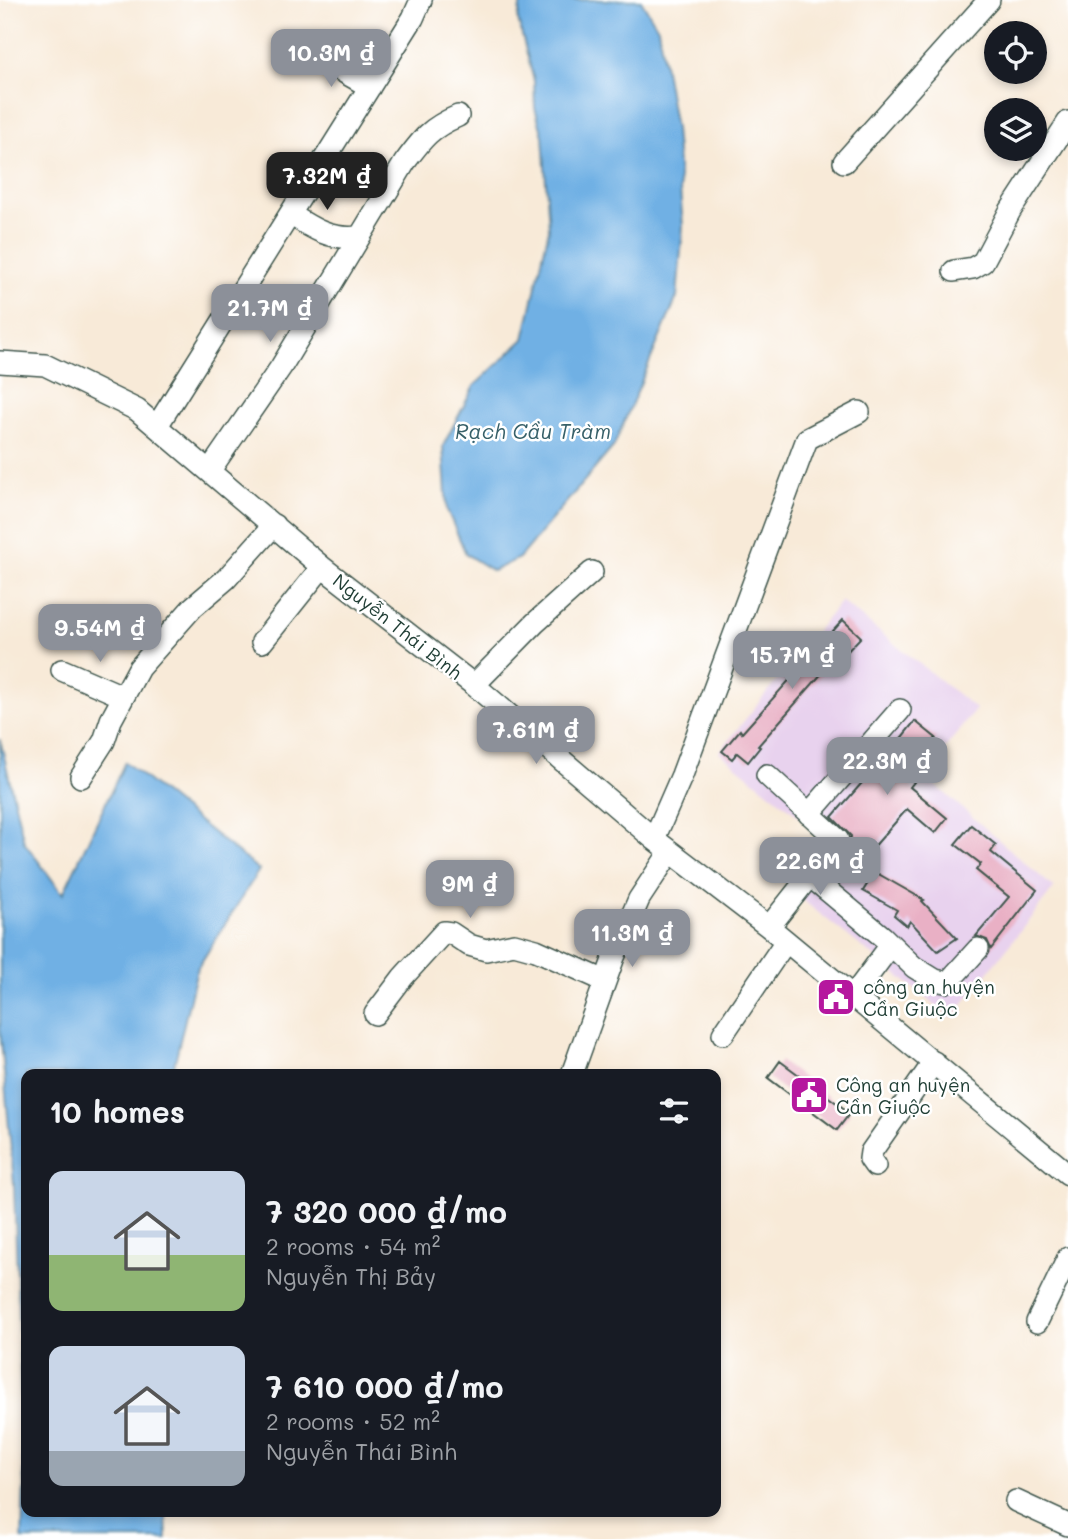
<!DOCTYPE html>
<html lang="en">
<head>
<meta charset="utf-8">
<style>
	body { margin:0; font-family:Mali,sans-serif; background:#242831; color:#f1f3f6; height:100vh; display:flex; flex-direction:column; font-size:26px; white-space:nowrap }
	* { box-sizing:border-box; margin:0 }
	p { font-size:23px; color:#9ea1a6 }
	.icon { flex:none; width:38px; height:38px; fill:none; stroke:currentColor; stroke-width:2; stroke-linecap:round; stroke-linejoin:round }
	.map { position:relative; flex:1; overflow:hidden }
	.panel { position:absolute; left:21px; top:1069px; width:700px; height:448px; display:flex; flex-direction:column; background:#171b24; border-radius:14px; box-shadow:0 4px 10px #0003 }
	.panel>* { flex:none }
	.tools { position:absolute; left:984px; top:21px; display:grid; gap:14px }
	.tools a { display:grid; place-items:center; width:63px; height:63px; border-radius:50%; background:#171b24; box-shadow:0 4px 10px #0003; font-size:35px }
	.price { position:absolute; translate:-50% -60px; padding:0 16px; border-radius:14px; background:#8c9099; color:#fff; font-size:23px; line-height:46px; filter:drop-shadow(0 2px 4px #0008) }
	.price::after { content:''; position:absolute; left:50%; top:42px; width:21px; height:16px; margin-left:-10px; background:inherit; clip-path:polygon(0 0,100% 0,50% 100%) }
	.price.selected { background:#222; color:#fff }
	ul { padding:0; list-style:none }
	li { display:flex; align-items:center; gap:21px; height:175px; padding:0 28px }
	li span { display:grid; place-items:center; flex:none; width:196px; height:140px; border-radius:14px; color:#555 }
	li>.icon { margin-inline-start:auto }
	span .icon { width:84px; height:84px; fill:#fffc; stroke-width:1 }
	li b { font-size:30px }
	h2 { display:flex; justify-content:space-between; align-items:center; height:84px; padding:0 28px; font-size:30px }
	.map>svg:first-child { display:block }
	.built { fill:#e8d2ee }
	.water { fill:#70b0e4; stroke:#48768c; stroke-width:2 }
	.building { fill:#e9b0c5 }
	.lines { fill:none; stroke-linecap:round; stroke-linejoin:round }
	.minor-casing { stroke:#40574d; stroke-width:24 }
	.minor { stroke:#fff; stroke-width:21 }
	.labels { text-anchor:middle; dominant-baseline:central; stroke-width:5; stroke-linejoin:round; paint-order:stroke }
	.street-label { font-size:19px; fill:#1f3d34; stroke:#fff }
	.poi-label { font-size:19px; fill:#1f3d34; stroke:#fff; text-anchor:start }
	.water-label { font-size:21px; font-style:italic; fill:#376069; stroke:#fff }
</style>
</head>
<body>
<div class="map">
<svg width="1068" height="1539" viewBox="0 0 1068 1539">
	<rect width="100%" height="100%" fill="#fff"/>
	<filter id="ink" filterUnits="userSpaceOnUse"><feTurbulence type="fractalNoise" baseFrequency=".0143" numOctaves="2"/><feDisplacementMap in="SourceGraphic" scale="14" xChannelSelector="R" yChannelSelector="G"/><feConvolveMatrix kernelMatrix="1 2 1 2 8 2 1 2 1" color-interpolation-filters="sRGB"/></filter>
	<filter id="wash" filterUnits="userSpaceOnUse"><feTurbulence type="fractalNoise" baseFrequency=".00686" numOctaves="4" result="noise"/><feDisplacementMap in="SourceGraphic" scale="28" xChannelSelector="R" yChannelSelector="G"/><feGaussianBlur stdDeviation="1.57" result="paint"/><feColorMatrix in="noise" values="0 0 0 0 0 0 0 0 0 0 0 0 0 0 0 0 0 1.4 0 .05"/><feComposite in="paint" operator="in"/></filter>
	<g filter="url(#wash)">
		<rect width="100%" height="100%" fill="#f8ead8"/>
		<path class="built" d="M841 601 976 709 924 775 1054 888 952 1018 791 891 829 840 719 752Z"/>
		<path class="water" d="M521 0H641L658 28 675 128 683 226 677 297 614 446 519 558 493 571 466 554 447 510 443 446 474 386 524 339 549 229 543 136 535 108 534 81 518 20Z
			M0 739 24 842 63 894 125 762 259 870 197 969 172 1074H26V1512H166L167 1539H22L24 1485 14 1184 0 1028Z"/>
		<g id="blocks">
			<path class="building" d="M843 620 861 637 841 658 838 655 758 746 760 747 748 762 737 753 732 759 722 751 740 730 742 733 794 675 790 672 807 652 811 655Z
				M915 721 936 738 907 775 914 782 910 787 947 818 935 833 907 809 865 857 859 852 841 873 833 867 849 848 851 836 832 817 868 776 864 772 871 764 875 768 886 757Z
				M971 825 996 845 991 852 1037 890 991 949 987 940 976 936 1009 897 976 870 981 864 955 844Z
				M875 872 924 900 922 901 957 938 938 951 910 921 907 926 894 915 897 910 863 891Z
				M780 1061 850 1113 837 1130 768 1078Z"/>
		</g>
	</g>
	<g filter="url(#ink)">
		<use href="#blocks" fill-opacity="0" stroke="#40574d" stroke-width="2"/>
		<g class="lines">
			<g class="minor-casing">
				<path id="minor" d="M305 57 328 63 370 87
					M844 162 989 0
					M290 214C313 229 330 240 358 237
					M954 271 973 268 983 262 1010 211 1068 122
					M0 362 45 365 137 410 322 567 474 685 654 839 769 927 1068 1174
					M157 426 413 18 421 0
					M210 470 281 367 405 162C423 138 430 128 458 116
					M262 642 322 567
					M62 670 122 696
					M474 685 535 623 592 572
					M767 775 838 840 769 927
					M81 777 104 741 111 720 139 668 193 607 226 579 274 525
					M809 814 900 710
					M654 839 682 775 807 439 859 412
					M810 876 883 937 914 967 935 980 945 982 950 980 978 949
					M853 996 891 945
					M375 1014 403 977 444 932 451 933 469 945 486 950 514 944 536 950 605 981
					M723 1034 786 941
					M572 1074 614 957 639 899 670 852
					M875 1166 870 1159 871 1152 934 1062
					M1037 1322 1068 1258
					M1016 1501 1068 1525"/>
			</g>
			<use href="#minor" class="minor"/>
		</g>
	</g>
	<defs>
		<g id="civic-square" transform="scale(2.0125)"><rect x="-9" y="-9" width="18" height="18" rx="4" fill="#b5179e" stroke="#fff"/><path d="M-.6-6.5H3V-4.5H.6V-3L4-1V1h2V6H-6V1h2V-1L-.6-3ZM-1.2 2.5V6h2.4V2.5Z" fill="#fff"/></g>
	</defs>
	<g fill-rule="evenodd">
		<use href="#civic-square" x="836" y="997"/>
		<use href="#civic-square" x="809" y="1095"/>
	</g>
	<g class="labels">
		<g class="street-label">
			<text transform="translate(398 626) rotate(38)">Nguyễn Thái Bình</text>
		</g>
		<g class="poi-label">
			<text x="863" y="986">công an huyện<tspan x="863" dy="22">Cần Giuộc</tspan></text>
			<text x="836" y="1084">Công an huyện<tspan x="836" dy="22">Cần Giuộc</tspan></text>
		</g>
		<g class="water-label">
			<text x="533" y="430">Rạch Cầu Tràm</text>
		</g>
	</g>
</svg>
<div class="tools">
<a><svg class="icon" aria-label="locate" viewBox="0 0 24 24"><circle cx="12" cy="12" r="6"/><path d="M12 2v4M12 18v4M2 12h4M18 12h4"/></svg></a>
<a><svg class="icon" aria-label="layers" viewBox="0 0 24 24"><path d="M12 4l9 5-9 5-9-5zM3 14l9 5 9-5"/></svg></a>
</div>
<b class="price" style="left:331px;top:89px">10.3M ₫</b>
<b class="price selected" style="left:327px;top:212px">7.32M ₫</b>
<b class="price" style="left:270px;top:344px">21.7M ₫</b>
<b class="price" style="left:100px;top:664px">9.54M ₫</b>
<b class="price" style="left:792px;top:691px">15.7M ₫</b>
<b class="price" style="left:536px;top:766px">7.61M ₫</b>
<b class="price" style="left:887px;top:797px">22.3M ₫</b>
<b class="price" style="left:820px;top:897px">22.6M ₫</b>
<b class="price" style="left:470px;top:920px">9M ₫</b>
<b class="price" style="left:632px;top:969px">11.3M ₫</b>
<section class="panel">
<h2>10 homes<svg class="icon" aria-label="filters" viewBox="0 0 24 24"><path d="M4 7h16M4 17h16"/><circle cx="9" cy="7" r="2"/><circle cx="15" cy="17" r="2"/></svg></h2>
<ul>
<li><span style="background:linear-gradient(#c9d6e8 60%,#8fb573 0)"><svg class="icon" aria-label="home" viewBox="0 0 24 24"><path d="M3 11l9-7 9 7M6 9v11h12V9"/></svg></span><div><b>7 320 000 ₫/mo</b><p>2 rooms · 54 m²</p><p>Nguyễn Thị Bảy</p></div></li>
<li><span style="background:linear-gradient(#c9d6e8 75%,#9aa5b1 0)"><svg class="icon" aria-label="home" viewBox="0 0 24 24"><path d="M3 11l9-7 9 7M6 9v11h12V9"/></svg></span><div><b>7 610 000 ₫/mo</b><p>2 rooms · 52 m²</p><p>Nguyễn Thái Bình</p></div></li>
</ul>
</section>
</div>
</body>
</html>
